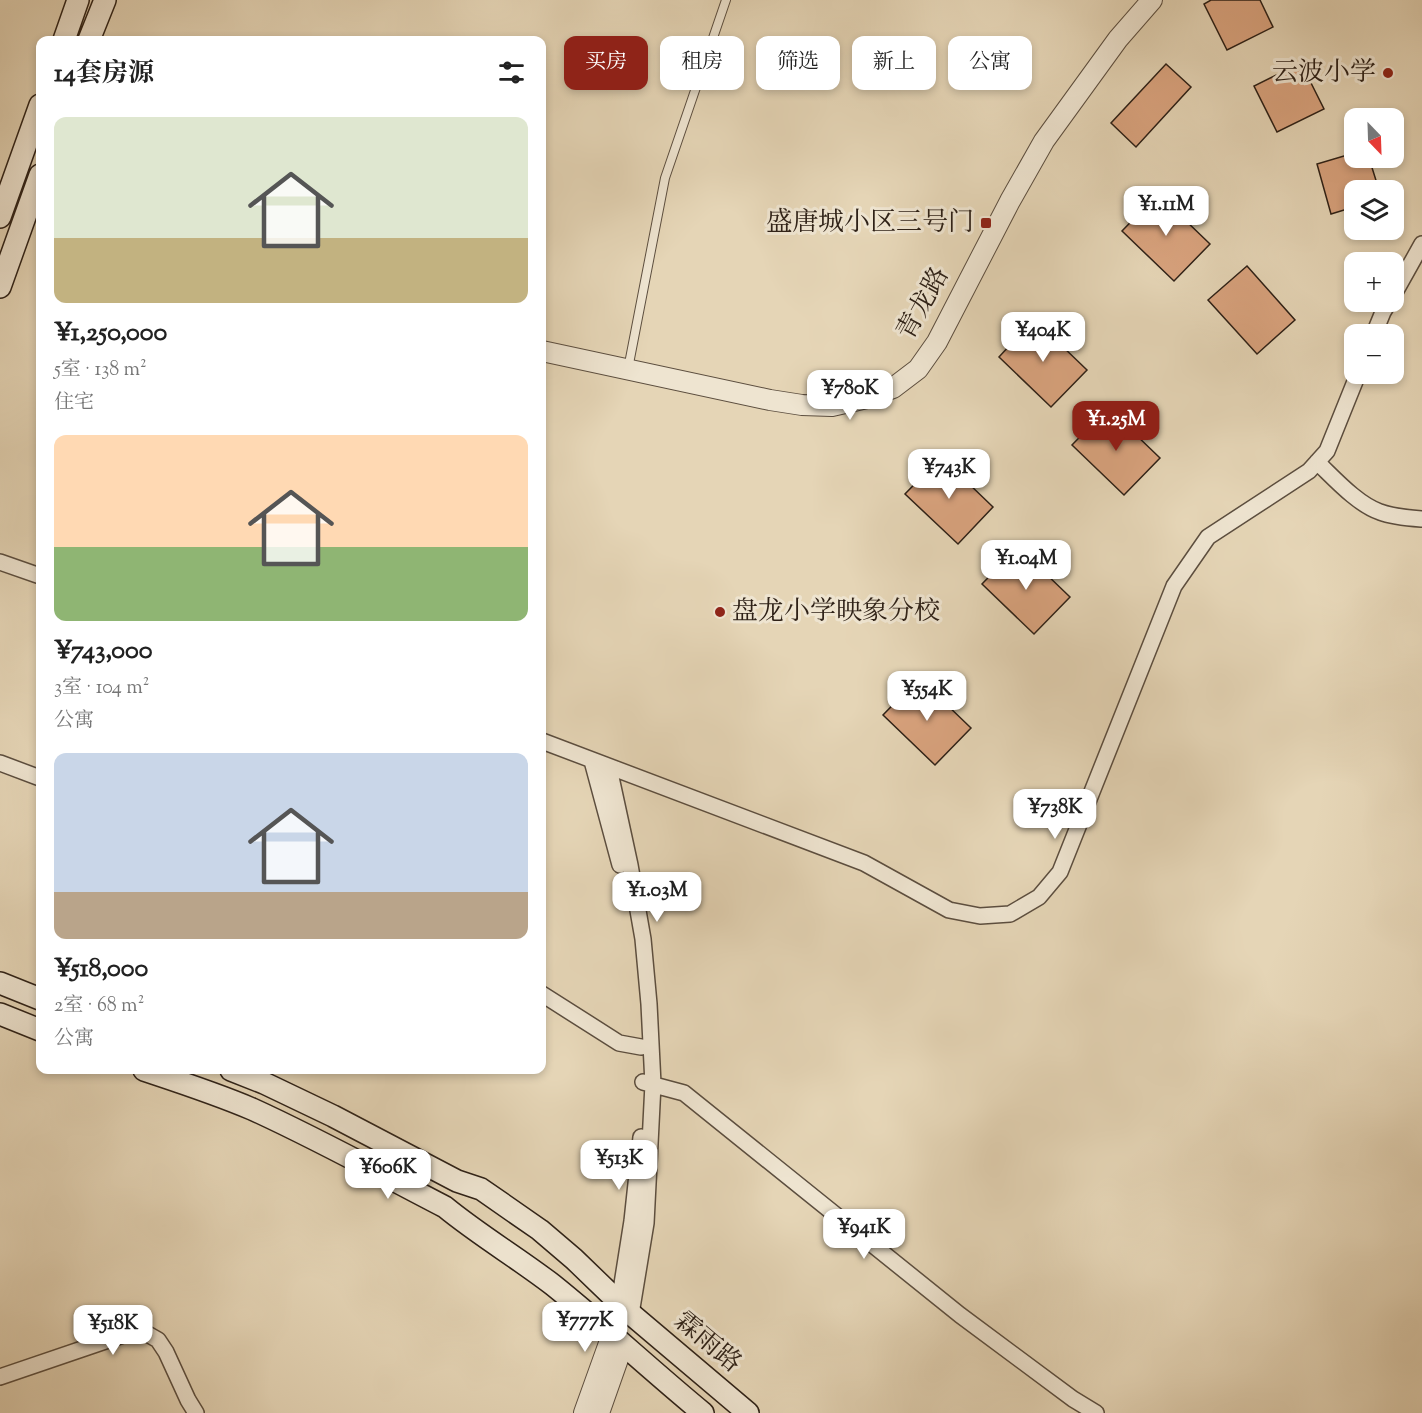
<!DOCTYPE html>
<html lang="zh">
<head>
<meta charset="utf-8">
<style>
	body { margin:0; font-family:"Sorts Mill Goudy","Noto Serif SC",serif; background:#f2f2f2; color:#222; height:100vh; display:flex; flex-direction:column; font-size:22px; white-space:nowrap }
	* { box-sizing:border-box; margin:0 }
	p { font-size:20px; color:#767676 }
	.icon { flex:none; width:33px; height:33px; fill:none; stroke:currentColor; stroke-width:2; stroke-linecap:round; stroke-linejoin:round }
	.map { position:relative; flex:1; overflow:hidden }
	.side { position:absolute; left:36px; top:36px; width:510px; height:1038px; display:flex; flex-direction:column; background:#fff; border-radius:12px; box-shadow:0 3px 9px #0003 }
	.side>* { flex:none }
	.hud { position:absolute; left:564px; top:36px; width:570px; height:54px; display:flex; gap:12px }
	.needle { width:39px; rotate:157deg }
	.controls { position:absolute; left:1344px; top:108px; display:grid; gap:12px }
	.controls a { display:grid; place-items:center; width:60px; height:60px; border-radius:12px; background:#fff; box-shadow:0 3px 9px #0003; font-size:30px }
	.price { position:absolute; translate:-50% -51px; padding:0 14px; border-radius:12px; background:#fff; color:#222; font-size:20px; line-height:39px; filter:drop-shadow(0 2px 3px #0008) }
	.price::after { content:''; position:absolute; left:50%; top:36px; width:18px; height:14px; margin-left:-9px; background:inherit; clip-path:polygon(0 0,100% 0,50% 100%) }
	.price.active { background:#8f2418; color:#fff }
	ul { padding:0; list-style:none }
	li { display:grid; align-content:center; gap:12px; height:318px; padding:0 18px }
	li span { display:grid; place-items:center; height:186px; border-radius:12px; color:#555 }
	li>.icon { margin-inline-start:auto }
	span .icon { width:108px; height:108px; fill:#fffc; stroke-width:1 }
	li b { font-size:26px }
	h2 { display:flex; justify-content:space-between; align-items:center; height:72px; padding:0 18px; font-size:26px }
	.chip { padding:0 21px; border-radius:12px; background:#fff; box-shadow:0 3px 9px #0003; font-size:21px; line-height:54px }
	.chip.active { background:#8f2418; color:#fff }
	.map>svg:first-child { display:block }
	.building { fill:#d9a37e; stroke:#2e2117; stroke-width:1.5 }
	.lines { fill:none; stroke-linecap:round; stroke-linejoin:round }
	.service-casing { stroke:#5c4e3f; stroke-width:10 }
	.minor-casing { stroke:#5c4e3f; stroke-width:18 }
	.tertiary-casing { stroke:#5c4e3f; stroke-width:22 }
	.secondary-casing { stroke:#2e2117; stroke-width:24 }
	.service { stroke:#eee4d0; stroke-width:8 }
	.minor { stroke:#eee4d0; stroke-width:15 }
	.tertiary { stroke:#eee4d0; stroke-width:20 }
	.secondary { stroke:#eee4d0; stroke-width:21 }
	.poi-dot { fill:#8f2418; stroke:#eee4d0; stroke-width:2 }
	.labels { text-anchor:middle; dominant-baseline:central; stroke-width:6; stroke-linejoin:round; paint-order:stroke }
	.poi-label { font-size:26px; fill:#2e2117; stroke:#eee4d0; text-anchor:end }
	.street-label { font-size:26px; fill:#2e2117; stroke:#eee4d0 }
</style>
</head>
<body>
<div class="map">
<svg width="1422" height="1413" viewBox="0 0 1422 1413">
	<rect width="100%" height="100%" fill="#e5d5b6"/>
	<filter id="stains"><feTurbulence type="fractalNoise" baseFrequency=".00333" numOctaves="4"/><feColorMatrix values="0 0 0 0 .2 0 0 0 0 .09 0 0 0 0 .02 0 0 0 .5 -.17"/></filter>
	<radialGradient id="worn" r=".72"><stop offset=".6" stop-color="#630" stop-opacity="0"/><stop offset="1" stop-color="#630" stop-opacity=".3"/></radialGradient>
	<path class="building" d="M1211 0H1260L1273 27 1227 50 1204 4Z
		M1301 63 1324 109 1277 132 1254 86Z
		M1166 64 1191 87 1136 147 1111 123Z
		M1354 153V158H1369L1379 190H1354V207L1331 214 1317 164Z
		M1158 194 1210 244 1174 281 1122 231Z
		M1247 266 1295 320 1257 354 1208 300Z
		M1034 319 1087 370 1051 407 999 357Z
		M1108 408 1160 458 1124 495 1072 445Z
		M941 457 993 507 958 544 905 494Z
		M1018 547 1070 597 1034 634 982 584Z
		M919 678 971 728 935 765 883 715Z"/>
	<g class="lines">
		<g class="service-casing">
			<path id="service" d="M628 369 665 178 726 0"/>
		</g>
		<g class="minor-casing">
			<path id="minor" d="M1394 294 1422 244
				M1374 334 1383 312 1389 302
				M1317 462C1334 478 1357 504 1380 512 1393 517 1408 518 1422 519
				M0 562 40 576
				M542 741 864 863 949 910 980 916 1010 914 1039 897 1060 872 1174 586 1208 537 1309 471 1327 451 1358 374
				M592 761 620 865
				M0 763 40 778
				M609 768 630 865 643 939 649 1004 653 1084 646 1223 631 1314
				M542 994 619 1043 641 1047
				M643 1082 684 1093 960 1315 1073 1399 1096 1413
				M619 1303 632 1221 641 1137
				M0 1377 132 1332H144L158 1340 166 1352 188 1400 196 1413"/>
		</g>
		<g class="tertiary-casing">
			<path id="tertiary" d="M542 351 770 400 802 405 832 406 867 398 893 388 918 369 937 342 1010 201 1044 141 1118 39 1152 0
				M584 1413 612 1335 619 1303
				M599 1413 618 1359"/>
		</g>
		<g class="secondary-casing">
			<path id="secondary" d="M64 40 78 0
				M89 40 105 0
				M0 217 40 105
				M0 287 40 175
				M0 983 40 999
				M0 1014 40 1030
				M144 1070C180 1082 217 1094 252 1109 318 1139 381 1174 445 1207 479 1235 518 1258 553 1285 604 1326 652 1371 703 1413
				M231 1070 264 1083 333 1116 457 1181 481 1189 540 1230 574 1259 631 1314 748 1413"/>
		</g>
		<use href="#service" class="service"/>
		<use href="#minor" class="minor"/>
		<use href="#tertiary" class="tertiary"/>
		<use href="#secondary" class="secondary"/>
	</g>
	<g class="poi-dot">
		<circle cx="1388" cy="73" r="6"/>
		<rect x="980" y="217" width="12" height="12" rx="3"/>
		<circle cx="720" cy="612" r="6"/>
	</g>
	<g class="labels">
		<g class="poi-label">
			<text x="1376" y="73">云波小学</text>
			<text x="974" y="223">盛唐城小区三号门</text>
			<text x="732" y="612" text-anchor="start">盘龙小学映象分校</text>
		</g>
		<g class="street-label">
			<text transform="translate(924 304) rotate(-61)">青龙路</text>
			<text transform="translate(707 1343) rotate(40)">霖雨路</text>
		</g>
	</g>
	<rect width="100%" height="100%" filter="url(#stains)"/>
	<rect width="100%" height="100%" fill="url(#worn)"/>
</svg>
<div class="controls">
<a><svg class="needle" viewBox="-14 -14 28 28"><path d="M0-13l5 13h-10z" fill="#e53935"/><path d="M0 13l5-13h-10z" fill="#767676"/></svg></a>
<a><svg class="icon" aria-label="layers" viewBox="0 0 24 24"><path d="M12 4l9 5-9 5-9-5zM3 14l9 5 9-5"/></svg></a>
<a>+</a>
<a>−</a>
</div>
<b class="price" style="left:1166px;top:237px">¥1.11M</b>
<b class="price" style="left:1043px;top:363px">¥404K</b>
<b class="price" style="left:850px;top:421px">¥780K</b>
<b class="price active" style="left:1116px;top:452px">¥1.25M</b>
<b class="price" style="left:949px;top:500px">¥743K</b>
<b class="price" style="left:1026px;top:591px">¥1.04M</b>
<b class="price" style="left:927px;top:722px">¥554K</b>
<b class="price" style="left:1055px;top:840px">¥738K</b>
<b class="price" style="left:657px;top:923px">¥1.03M</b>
<b class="price" style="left:619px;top:1191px">¥513K</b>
<b class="price" style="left:388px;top:1200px">¥606K</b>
<b class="price" style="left:864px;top:1260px">¥941K</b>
<b class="price" style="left:585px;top:1353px">¥777K</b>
<b class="price" style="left:113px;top:1356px">¥518K</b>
<div class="hud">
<a class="chip active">买房</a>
<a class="chip">租房</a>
<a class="chip">筛选</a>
<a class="chip">新上</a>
<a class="chip">公寓</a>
</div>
<section class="side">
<h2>14套房源<svg class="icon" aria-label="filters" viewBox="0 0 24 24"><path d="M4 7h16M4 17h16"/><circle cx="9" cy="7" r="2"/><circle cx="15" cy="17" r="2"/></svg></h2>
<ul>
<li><span style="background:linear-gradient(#dfe7d0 65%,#c2b280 0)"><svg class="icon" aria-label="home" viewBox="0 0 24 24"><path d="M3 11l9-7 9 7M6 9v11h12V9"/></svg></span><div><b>¥1,250,000</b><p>5室 · 138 m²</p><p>住宅</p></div></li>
<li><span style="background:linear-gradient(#ffd9b3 60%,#8fb573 0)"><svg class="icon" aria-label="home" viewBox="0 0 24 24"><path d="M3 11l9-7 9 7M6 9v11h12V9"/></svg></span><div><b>¥743,000</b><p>3室 · 104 m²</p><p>公寓</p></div></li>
<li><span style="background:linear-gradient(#c9d6e8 75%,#b9a48a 0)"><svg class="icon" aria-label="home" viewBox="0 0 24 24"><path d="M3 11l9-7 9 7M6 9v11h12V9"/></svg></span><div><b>¥518,000</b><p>2室 · 68 m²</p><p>公寓</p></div></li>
</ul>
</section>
</div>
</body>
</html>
